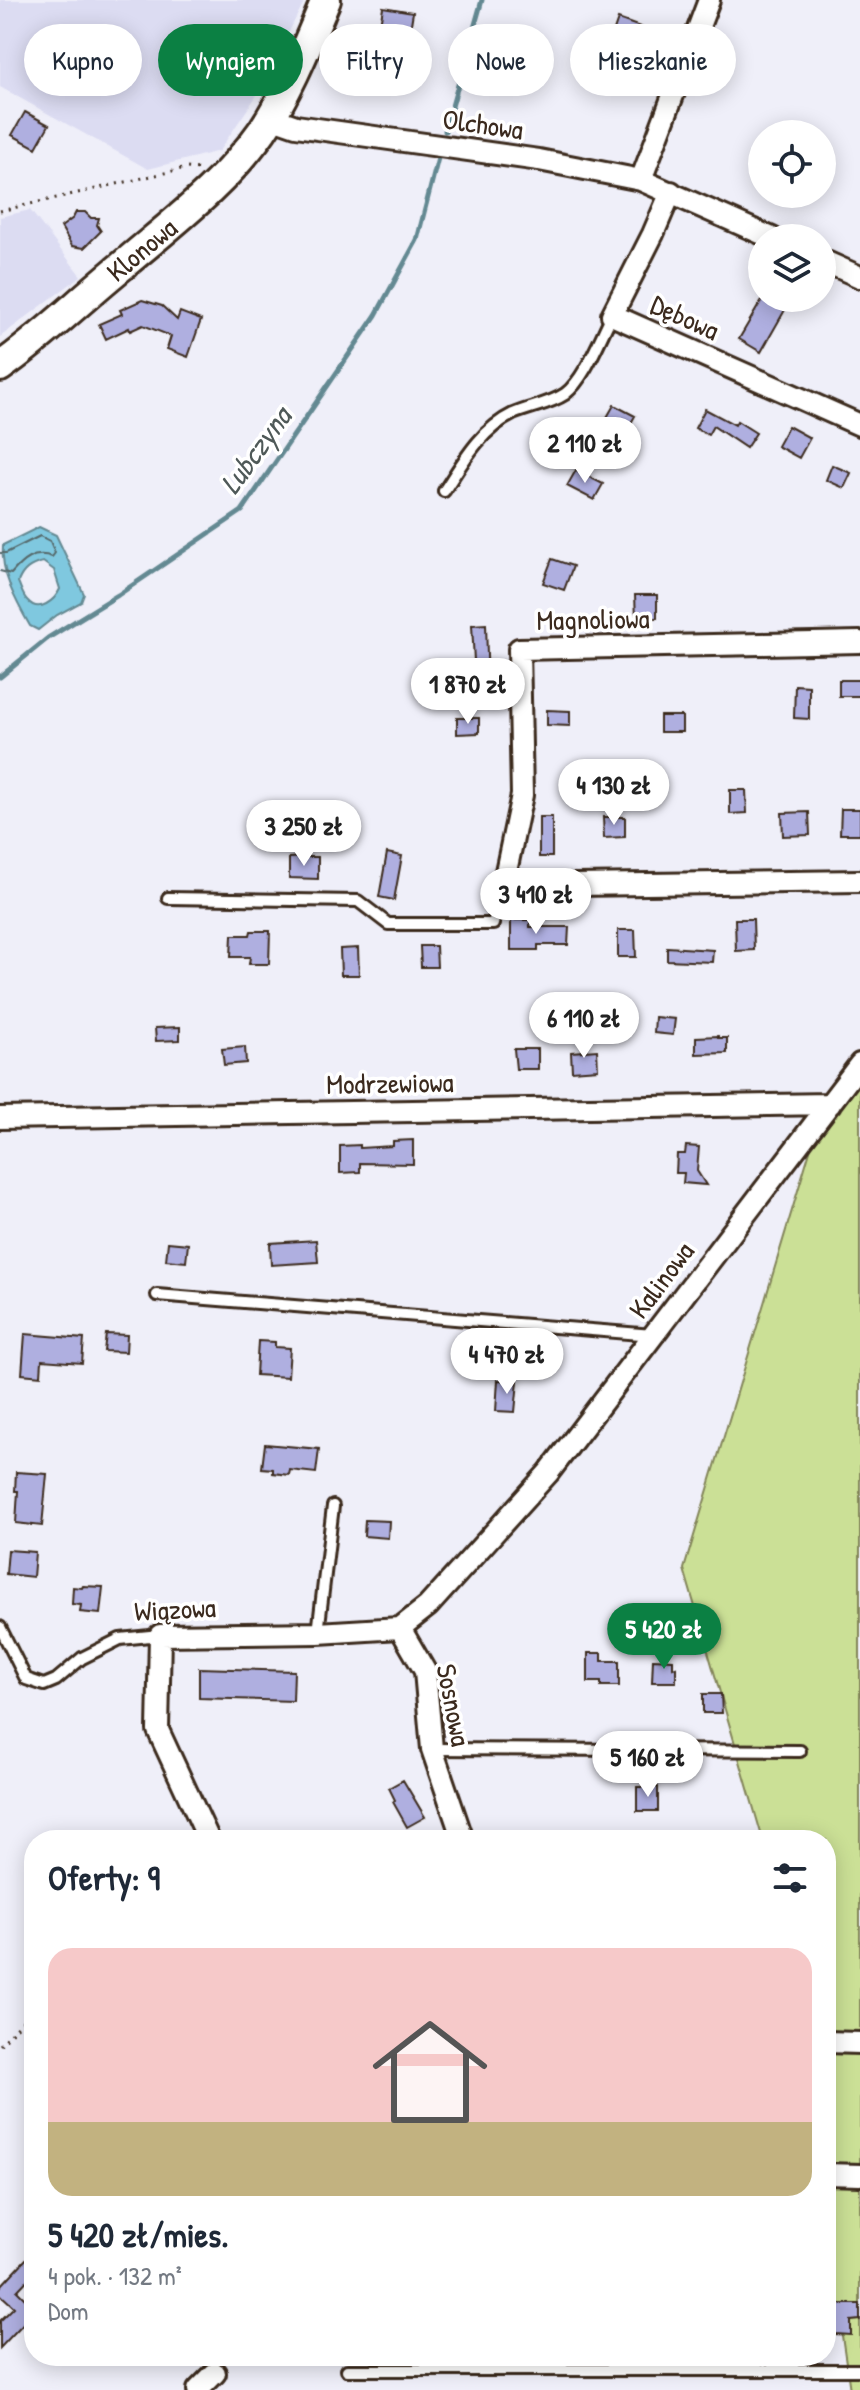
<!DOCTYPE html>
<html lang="pl">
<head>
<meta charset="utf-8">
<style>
	body { margin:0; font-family:"Patrick Hand",sans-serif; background:#f2f2f3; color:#1f2937; height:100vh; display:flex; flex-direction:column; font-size:30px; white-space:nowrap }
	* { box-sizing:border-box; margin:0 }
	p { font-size:26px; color:#747a83 }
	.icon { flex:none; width:44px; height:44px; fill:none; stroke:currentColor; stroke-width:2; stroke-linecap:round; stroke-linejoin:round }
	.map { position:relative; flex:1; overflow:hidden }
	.sheet { position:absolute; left:24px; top:1830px; width:812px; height:536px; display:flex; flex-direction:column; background:#fff; border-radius:32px; box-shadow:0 4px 20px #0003 }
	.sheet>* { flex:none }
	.top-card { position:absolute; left:24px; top:24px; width:812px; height:72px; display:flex; gap:16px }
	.fabs { position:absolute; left:748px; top:120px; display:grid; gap:16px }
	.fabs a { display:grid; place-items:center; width:88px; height:88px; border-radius:50%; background:#fff; box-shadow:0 4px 20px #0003; font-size:40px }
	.price { position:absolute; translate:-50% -68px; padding:0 18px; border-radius:28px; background:#fff; color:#222; font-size:26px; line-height:52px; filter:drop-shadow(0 2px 4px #0008) }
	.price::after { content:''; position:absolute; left:50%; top:48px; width:24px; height:18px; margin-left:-12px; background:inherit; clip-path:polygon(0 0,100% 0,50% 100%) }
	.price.current { background:#0b8043; color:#fff }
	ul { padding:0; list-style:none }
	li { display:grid; align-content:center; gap:16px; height:424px; padding:0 24px }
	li+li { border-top:2px solid #e0e1e3 }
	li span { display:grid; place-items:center; height:248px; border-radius:24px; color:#555 }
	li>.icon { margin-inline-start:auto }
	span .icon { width:144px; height:144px; fill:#fffc; stroke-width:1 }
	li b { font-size:34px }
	h2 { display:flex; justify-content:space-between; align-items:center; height:96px; padding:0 24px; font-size:34px }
	.tag { padding:0 28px; border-radius:36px; background:#fff; box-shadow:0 4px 20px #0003; font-size:28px; line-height:72px }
	.tag.current { background:#0b8043; color:#fff }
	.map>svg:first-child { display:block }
	.built { fill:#dcdcf2 }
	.green { fill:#cbe096; stroke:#83855a; stroke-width:2 }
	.water { fill:#7fc8df; stroke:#648992; stroke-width:2; fill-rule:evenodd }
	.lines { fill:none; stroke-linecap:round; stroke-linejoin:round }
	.shore { stroke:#56696b; stroke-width:2 }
	.stream { stroke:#648992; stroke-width:5 }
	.building { fill:#afafe0; stroke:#3b2a1e; stroke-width:2 }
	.lane-casing { stroke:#3b2a1e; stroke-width:16 }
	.street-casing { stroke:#3b2a1e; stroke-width:26 }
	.secondary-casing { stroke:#3b2a1e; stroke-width:34 }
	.path { stroke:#3b2a1e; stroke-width:3; stroke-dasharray:2 6; stroke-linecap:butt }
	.lane { stroke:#fff; stroke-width:10 }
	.street { stroke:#fff; stroke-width:20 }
	.secondary { stroke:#fff; stroke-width:28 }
	.labels { text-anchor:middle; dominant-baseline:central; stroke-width:7; stroke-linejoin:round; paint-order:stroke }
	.street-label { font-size:28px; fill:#3b2a1e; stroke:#fff }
	.water-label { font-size:30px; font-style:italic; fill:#4f5958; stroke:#fff }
</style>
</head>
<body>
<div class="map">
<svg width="860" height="2390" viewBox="0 0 860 2390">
	<rect width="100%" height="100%" fill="#efeff9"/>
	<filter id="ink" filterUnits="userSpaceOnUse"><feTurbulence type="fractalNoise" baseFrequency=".0125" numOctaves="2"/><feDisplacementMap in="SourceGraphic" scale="16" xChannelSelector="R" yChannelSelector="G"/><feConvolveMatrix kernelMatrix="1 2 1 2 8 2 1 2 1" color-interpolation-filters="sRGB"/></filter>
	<g filter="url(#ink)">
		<path class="built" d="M0 0H305L257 95 219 151 148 169 0 87Z
			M30 210 81 276 0 337V217Z"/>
		<path class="green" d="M860 1070V2390H850L826 2227V1840H763L684 1569 824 1104Z"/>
		<path class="water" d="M39 527 56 535 84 594 81 602 57 615 38 630 30 626C17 603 0 573 3 545ZM43 562 54 570 60 589C55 600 39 614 28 601 23 597 21 588 18 582 23 570 30 565 43 562Z"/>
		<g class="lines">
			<path class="shore" d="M0 553H6L40 536 50 541 55 553 52 557C34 550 22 561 11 574L0 571"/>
			<path class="stream" d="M445 131 482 0
				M0 677 48 638 118 595 242 511 376 315 417 240 438 158"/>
		</g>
		<path class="building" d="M383 7 413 12 407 48 377 43Z
			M618 19 646 29 637 55 609 45Z
			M25 112 49 125 36 148 12 135Z
			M76 212H85L91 218H99L97 225 101 231 84 248 72 246 61 227 73 218Z
			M763 298 785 310 761 352 739 339Z
			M142 300 162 306 177 320 180 312 201 320 188 357 167 349 171 336 143 325 130 331 129 328 106 339 99 324 122 314 120 310Z
			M614 405 635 416 627 430 606 419Z
			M705 409 735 425 737 421 756 433 746 448 713 426 708 435 695 428Z
			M788 426 810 438 799 458 777 446Z
			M832 465 851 473 844 488 826 480Z
			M576 470 603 484 594 500 567 486Z
			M552 559 573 566 564 590 543 583Z
			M635 595H657V618H636Z
			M486 624 488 687H461V662L474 661 472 625Z
			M839 680H860V696H839Z
			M795 685 809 686V719L794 718Z
			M547 710 570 711V726L547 725Z
			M660 716H682V732H660Z
			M457 718H479V733L457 734Z
			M730 790H746L747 813 730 814Z
			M841 809H860V834H840Z
			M809 812 810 835 783 836 782 813Z
			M539 817H552V857H539Z
			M603 817H625V837L604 838Z
			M387 853 402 856 394 900 379 897Z
			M304 857H318V879L289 878V858Z
			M735 919H753L754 950 736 951Z
			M511 920H530V927H569L568 945H538V950H511Z
			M618 930H635L636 957H618Z
			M251 931H270L269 964H249L250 957H231L232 935H250Z
			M420 946H436L437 967H421Z
			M667 947 713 950 712 962 667 960Z
			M358 948 359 975H341L340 949Z
			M655 1017 675 1019 673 1035 654 1033Z
			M180 1027V1040L156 1041 155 1028Z
			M718 1036V1038H727V1053L696 1054V1037Z
			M245 1047 246 1063 224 1065 222 1049Z
			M514 1049H538V1069H516Z
			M597 1050 598 1069 572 1071 571 1052Z
			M413 1140V1164L360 1163V1172L340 1173V1146L360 1145V1148L393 1146V1141Z
			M686 1146 699 1147 697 1171 706 1185 683 1183 684 1173H676L677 1154H685Z
			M316 1240 318 1262 271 1265 270 1243Z
			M168 1242 188 1244 186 1262 166 1260Z
			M25 1334 84 1339 82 1363 42 1360 41 1376 22 1374Z
			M106 1334 127 1335 126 1352 104 1351Z
			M258 1341 275 1342V1347L290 1348 288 1377 256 1375Z
			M498 1380 518 1381 515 1412 496 1411Z
			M265 1444 319 1449 316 1473 290 1470 289 1475 273 1473V1469L262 1468Z
			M16 1472 47 1474 42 1526 16 1523 18 1491H15Z
			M365 1520 389 1521 388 1538 364 1536Z
			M8 1550 35 1552 33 1577 6 1574Z
			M83 1586 103 1587 100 1614 80 1612 81 1605 72 1604 73 1587 82 1588Z
			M588 1653H602V1661H619V1686H601V1682H588Z
			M653 1659 673 1660V1668L676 1667V1682H652Z
			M199 1668 294 1671 293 1701 199 1698Z
			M703 1694H721L722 1713H703Z
			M403 1780 425 1817 407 1827 393 1802 395 1800 389 1788Z
			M637 1787H658V1811H637Z
			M27 2258 34 2265V2273L17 2291 34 2308V2312L0 2348V2321L14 2307 0 2294V2287Z
			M826 2304H860V2320L851 2321V2335L835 2334V2330H826Z"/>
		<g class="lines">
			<g class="lane-casing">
				<path id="lane" d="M444 491C463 462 480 430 513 414 529 407 550 404 565 394 585 379 600 338 612 315
					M168 898 358 901 388 924H493L503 886
					M157 1295 653 1335
					M0 1627 26 1679 44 1685 56 1680 82 1658 120 1639 160 1635
					M318 1633 333 1506
					M432 1749 800 1751
					M347 2370H860"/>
			</g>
			<g class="street-casing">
				<path id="street" d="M270 117 296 126 539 160 641 180 772 238
					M641 180 709 0
					M671 192 653 234 612 315 860 425
					M822 260 860 277
					M860 642 519 649 522 795 503 886 860 881
					M0 1118 830 1104
					M400 1628 428 1606 549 1472 860 1064
					M400 1628 425 1671 432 1749 463 1840
					M209 1840 158 1730 160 1635 318 1633 400 1628
					M826 2042 860 2043
					M826 2174 860 2175
					M198 2390 215 2373"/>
			</g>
			<g class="secondary-casing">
				<g id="secondary">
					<path id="s1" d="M0 367C43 337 81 299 122 266 171 224 224 185 262 131 289 91 307 45 326 0"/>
				</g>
			</g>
			<path class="path" d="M0 211 186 168 201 169
				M0 2045 34 2009"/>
			<use href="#lane" class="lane"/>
			<use href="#street" class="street"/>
			<use href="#secondary" class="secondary"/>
		</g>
	</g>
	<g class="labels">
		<g class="street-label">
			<text transform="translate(483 124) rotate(8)">Olchowa</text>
			<text stroke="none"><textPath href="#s1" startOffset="184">Klonowa</textPath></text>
			<text transform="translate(685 317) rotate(24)">Dębowa</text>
			<text transform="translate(593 619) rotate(-1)">Magnoliowa</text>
			<text transform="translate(390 1083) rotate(-1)">Modrzewiowa</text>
			<text transform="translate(661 1280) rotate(-53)">Kalinowa</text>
			<text transform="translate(175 1609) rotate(-3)">Wiązowa</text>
			<text transform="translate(454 1705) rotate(79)">Sosnowa</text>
		</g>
		<g class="water-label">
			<text transform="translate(255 450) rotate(-54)">Lubczyna</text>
		</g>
	</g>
</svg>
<div class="fabs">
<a><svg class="icon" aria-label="locate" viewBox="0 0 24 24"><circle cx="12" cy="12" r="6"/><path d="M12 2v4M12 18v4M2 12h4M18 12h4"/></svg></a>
<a><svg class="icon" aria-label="layers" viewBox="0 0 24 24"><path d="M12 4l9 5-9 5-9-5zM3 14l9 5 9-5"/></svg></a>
</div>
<b class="price" style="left:585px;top:485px">2 110 zł</b>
<b class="price" style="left:468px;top:726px">1 870 zł</b>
<b class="price" style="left:614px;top:827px">4 130 zł</b>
<b class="price" style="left:304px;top:868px">3 250 zł</b>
<b class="price" style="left:536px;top:936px">3 410 zł</b>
<b class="price" style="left:584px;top:1060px">6 110 zł</b>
<b class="price" style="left:507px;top:1396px">4 470 zł</b>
<b class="price current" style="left:664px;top:1671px">5 420 zł</b>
<b class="price" style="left:648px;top:1799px">5 160 zł</b>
<div class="top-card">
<a class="tag">Kupno</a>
<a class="tag current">Wynajem</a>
<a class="tag">Filtry</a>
<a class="tag">Nowe</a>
<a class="tag">Mieszkanie</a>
</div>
<section class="sheet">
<h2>Oferty: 9<svg class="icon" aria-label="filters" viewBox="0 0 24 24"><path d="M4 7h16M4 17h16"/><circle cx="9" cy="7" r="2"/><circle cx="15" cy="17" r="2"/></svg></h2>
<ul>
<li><span style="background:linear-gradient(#f6c9c9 70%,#c2b280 0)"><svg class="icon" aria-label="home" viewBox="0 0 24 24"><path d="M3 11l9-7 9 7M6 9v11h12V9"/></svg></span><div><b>5 420 zł/mies.</b><p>4 pok. · 132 m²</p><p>Dom</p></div></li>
</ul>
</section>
</div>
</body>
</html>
